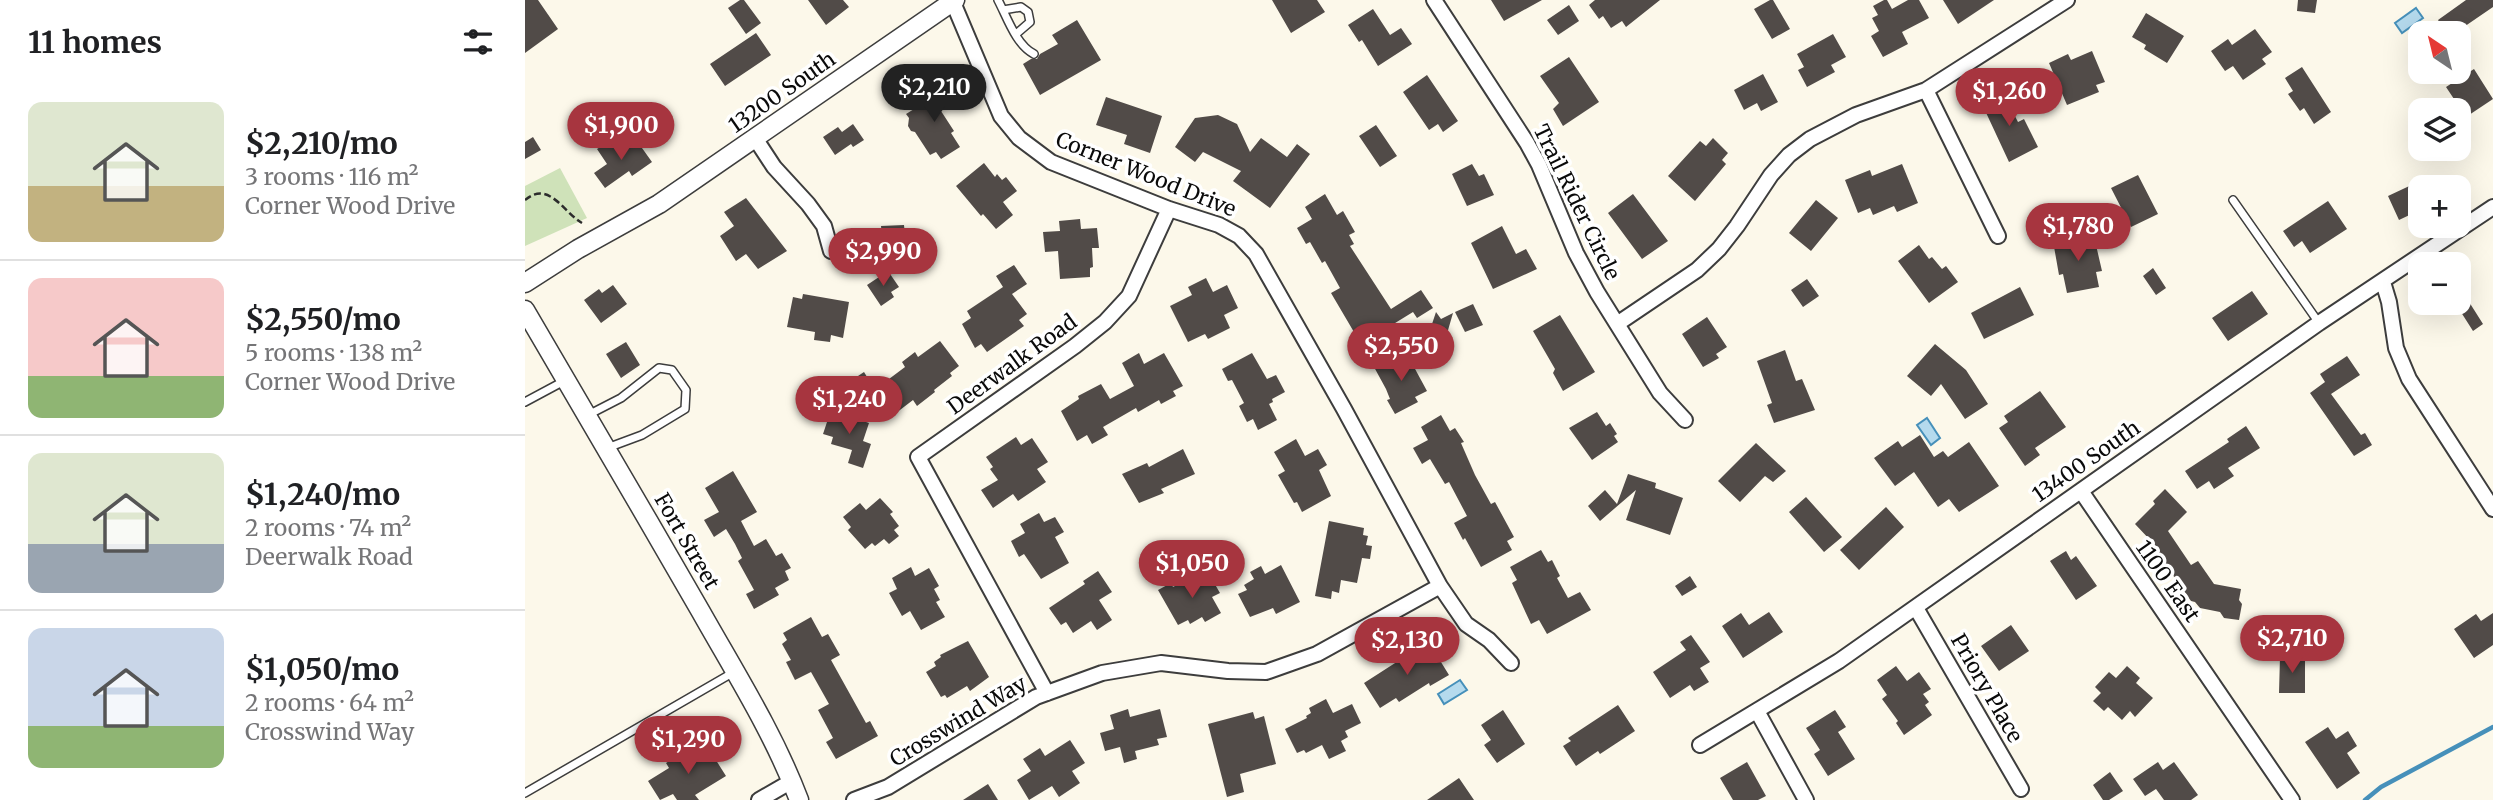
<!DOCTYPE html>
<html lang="en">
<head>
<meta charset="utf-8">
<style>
	body { margin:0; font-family:Merriweather,serif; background:#f2f2f2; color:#202124; height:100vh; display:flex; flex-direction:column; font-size:26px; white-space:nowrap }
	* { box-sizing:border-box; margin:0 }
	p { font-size:23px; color:#757577 }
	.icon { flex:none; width:38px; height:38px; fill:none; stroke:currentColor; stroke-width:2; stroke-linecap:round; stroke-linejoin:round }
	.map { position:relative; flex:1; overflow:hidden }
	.side { display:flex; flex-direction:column; background:#fff; width:525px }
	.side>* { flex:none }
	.needle { width:46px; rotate:325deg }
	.fabs { position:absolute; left:1883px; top:21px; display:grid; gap:14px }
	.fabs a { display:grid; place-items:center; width:63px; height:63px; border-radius:14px; background:#fff; box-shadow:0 7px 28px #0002; font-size:35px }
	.price { position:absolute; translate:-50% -60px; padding:0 16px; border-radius:24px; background:#a7353f; color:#fff; font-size:23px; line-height:46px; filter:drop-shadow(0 2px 4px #0008) }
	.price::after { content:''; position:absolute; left:50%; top:42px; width:21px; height:16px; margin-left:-10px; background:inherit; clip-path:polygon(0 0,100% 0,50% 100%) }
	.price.current { background:#222; color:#fff }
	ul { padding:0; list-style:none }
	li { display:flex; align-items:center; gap:21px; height:175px; padding:0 28px }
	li+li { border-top:2px solid #e0e0e0 }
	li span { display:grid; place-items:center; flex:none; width:196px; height:140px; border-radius:14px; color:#555 }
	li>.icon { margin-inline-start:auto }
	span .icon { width:84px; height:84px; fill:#fffc; stroke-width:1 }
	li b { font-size:30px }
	h2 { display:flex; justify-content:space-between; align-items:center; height:84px; padding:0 28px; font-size:30px }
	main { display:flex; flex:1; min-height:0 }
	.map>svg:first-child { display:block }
	.green { fill:#cfe2b9 }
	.water { fill:#b5daed; stroke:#4690ba; stroke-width:2 }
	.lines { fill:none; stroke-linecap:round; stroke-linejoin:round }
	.stream { stroke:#4690ba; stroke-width:4.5 }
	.building { fill:#514b48 }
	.service-casing { stroke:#3d3d3d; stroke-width:10 }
	.minor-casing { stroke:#3d3d3d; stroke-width:18 }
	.tertiary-casing { stroke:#3d3d3d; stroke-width:21 }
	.path { stroke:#2c2c2c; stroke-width:2.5; stroke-dasharray:7 3.5; stroke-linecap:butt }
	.service { stroke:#fff; stroke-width:7 }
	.minor { stroke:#fff; stroke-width:14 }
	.tertiary { stroke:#fff; stroke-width:18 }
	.labels { text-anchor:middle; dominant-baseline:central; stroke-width:7; stroke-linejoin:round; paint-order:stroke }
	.street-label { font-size:21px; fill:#0a0a0a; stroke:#fff }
</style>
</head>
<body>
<main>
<section class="side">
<h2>11 homes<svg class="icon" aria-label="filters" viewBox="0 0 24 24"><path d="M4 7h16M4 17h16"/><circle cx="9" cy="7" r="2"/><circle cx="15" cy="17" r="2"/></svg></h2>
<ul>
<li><span style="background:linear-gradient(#dfe7d0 60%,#c2b280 0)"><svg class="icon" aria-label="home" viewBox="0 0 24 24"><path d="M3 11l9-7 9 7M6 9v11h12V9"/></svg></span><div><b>$2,210/mo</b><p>3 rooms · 116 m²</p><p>Corner Wood Drive</p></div></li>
<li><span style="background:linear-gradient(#f6c9c9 70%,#8fb573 0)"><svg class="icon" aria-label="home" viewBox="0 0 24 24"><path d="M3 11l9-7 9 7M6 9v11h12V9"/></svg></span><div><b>$2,550/mo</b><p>5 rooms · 138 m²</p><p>Corner Wood Drive</p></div></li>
<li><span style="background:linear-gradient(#dfe7d0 65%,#9aa5b1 0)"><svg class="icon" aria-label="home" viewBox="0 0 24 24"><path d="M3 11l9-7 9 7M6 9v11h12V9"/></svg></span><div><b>$1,240/mo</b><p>2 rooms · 74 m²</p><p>Deerwalk Road</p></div></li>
<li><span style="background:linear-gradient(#c9d6e8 70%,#8fb573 0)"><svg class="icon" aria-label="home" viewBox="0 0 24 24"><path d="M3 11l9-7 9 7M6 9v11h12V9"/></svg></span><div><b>$1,050/mo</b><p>2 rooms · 64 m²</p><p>Crosswind Way</p></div></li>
</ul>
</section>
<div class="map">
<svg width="1968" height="800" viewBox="0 0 1968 800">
	<rect width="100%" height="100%" fill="#fcf8ea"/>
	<path class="green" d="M35 168 62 218 0 246V186Z"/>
	<path class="water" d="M1891 8 1898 18 1877 33 1870 23Z
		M1402 418 1415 438 1406 445 1392 425Z
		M935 680 942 690 919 704 913 694Z"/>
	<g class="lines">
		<path class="stream" d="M1840 800 1856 787 1968 727"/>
	</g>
	<path class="building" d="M0 0H13L33 29 0 53Z
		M215 0H219L236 23 221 34 203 8Z
		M283 0H318L324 7 301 25Z
		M747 0H792L800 12 766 33Z
		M966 0H1017L979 21Z
		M1070 0H1135L1101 27 1097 21 1086 28 1078 16 1074 19 1064 5Z
		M1245 0H1248L1265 29 1247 39 1229 9Z
		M1359 0H1362L1367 9 1383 0H1394L1404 18 1377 32 1383 44 1358 57 1346 36 1354 31 1347 18 1353 15 1348 6Z
		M1418 0H1469L1433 24Z
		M1773 0H1792L1790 13 1772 11Z
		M1941 0H1968V7L1930 33H1905L1916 25 1913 20Z
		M1044 5 1054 21 1033 35 1022 20Z
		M848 9 865 35 876 28 887 44 853 66 837 40 834 42 823 25Z
		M1621 13 1659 36 1642 63 1619 49 1621 45 1607 37Z
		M552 20 576 60 515 95 498 64 506 59H512L515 54 533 44 527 35Z
		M1730 29 1747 52 1737 59 1741 64 1718 80 1708 66 1700 71 1686 51 1703 39 1707 45Z
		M231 33 246 55 200 86 185 64Z
		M1308 34 1321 57 1306 65 1310 72 1282 87 1273 70 1279 67 1272 54Z
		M1567 51 1580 82 1571 85 1574 92 1542 105 1524 63 1543 54 1546 60Z
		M1044 57 1074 102 1038 126 1028 109 1034 103 1015 76Z
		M1777 67 1806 112 1789 124 1779 108 1775 111 1763 94 1768 91 1760 78Z
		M1949 69 1968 99 1941 117 1921 87Z
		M1238 74 1253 102 1236 111 1232 103 1219 110 1209 90Z
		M902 75 933 121 918 132 913 124 904 130 878 92Z
		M415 87 428 104 416 111 429 131 426 133 435 147 416 159 411 152 405 155 390 132 386 131 383 126 384 118 381 114 394 106 392 103Z
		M1478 93 1493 122 1499 119 1513 147 1484 162 1457 104Z
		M581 97 637 116 625 153 599 144 602 135 571 125Z
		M693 115 712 124 725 152 736 138 762 157 772 144 785 154 745 208 708 181 716 171 678 152 670 162 650 147 670 118Z
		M328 124 339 140 328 147 326 144 310 155 298 137 313 127 317 132Z
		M851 125 872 156 855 167 834 136Z
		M8 137 16 150 0 159V142Z
		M1188 138 1203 153 1197 160 1201 164 1170 201 1143 176 1175 141 1181 146Z
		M88 139 97 151 112 141 127 162 107 176 104 171 80 188 69 173 82 164 72 149Z
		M459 163 470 177 472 174 477 180 481 177 492 191 478 202 488 215 471 229 458 214 456 216 431 186Z
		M947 164 954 176 959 174 969 195 942 206 927 174Z
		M1377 164 1393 203 1372 212 1369 206 1348 215 1345 208 1333 213 1320 180 1345 170 1347 176Z
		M1613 175 1633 214 1606 227 1586 188Z
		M1895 181V210L1874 220 1863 196Z
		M800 194 812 215 818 211 830 232 824 235 829 244 825 246 866 309 896 290 908 308 892 318 888 312 836 344 806 293 815 288 800 261 797 263 785 242 781 244 772 228 787 219 780 207Z
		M1108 194 1143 241 1117 259 1083 213Z
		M221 198 262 251 233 269 221 254 211 261 195 236 209 226 199 212Z
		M1291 200 1313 218 1286 251 1264 233Z
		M1803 201 1822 229 1785 253 1777 241 1769 247 1758 231Z
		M555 219 556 229 572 228 574 248H567L568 267 565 268V277L535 279 533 251 520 252 518 232 535 231 534 221Z
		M379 225 380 235 395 234 396 242H401L403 265 364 270 363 247H358L356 226Z
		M977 226 991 254 1001 249 1012 269 968 289 946 243Z
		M1564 233 1567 246 1571 245 1577 271 1571 272 1574 287 1542 293 1538 274 1534 275 1528 241Z
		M1394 245 1404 259 1407 257 1417 269 1421 266 1433 282 1404 303 1373 261Z
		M489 265 502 284 487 294 502 314 494 320 499 326 462 352 456 344 450 348 437 324 446 318 442 311 478 287 471 276Z
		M1628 268 1641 288 1631 295 1618 276Z
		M363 271 374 287 366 292 369 297 356 306 342 285Z
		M681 278 688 292 702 285 713 308 699 315 705 328 683 339 680 334 663 342 645 306 667 295 663 287Z
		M1282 279 1294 296 1278 307 1266 290Z
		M88 285 102 304 76 323 59 300 74 289 77 293Z
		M1934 286 1958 324 1948 331 1934 309Z
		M1495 287 1509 315 1459 339 1446 313Z
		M1727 291 1743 314 1703 341 1687 318Z
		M278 294 324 302 318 338 306 335 305 342 289 340 290 332 262 327 268 297 277 299Z
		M948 304 958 325 940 332 930 312Z
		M911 312 916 319 928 313 919 344 902 339Z
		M1035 315 1070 372 1038 391 1028 373 1030 369 1008 331Z
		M1182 317 1202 347 1191 354 1194 358 1178 367 1157 334Z
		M415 341 434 366 425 373 427 376 409 390 410 392 392 406 388 400 371 413 352 388 380 367 377 362 390 352 393 357Z
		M101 342 115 365 96 378 81 354Z
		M1410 344 1441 370 1463 404 1440 419 1416 384 1406 396 1382 376Z
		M1260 350 1271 381 1277 379 1290 410 1249 423 1242 405 1247 403 1232 361Z
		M614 353 619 364 639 353 658 386 648 391 651 396 636 404 634 400 613 412 611 408 578 427 583 435 567 444 562 435 552 441 536 411 554 399 553 396 576 384 585 399 609 386 597 363Z
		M727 353 742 379 751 375 760 392 747 399 748 402 744 404 752 420 733 430 728 419 722 422 714 406 719 403 707 380 703 381 697 369Z
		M883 356 902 391 890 397 893 402 870 414 862 400 865 399 861 389 849 367 866 358 868 363Z
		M1822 356 1835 375 1806 394 1836 435 1840 433 1847 445 1829 456 1785 393 1800 382 1795 374Z
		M339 372 352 393 341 400 327 380Z
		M1515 391 1541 427 1510 448 1515 455 1500 466 1474 428 1483 422 1479 416Z
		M306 410 344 423 338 441 346 444 338 468 323 463 327 450 306 444 308 437 298 434Z
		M1072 412 1081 426 1085 423 1092 434 1089 436 1093 442 1067 460 1044 428Z
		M916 415 925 431 930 428 939 442 936 443 950 475 966 504 970 502 989 537 982 541 987 550 956 567 940 538 938 540 929 523 942 516 924 482 920 484 905 459 897 464 888 448 903 440 896 427Z
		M1721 426 1735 448 1703 468 1709 476 1689 489 1684 481 1672 489 1660 471 1704 442 1702 439Z
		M1395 435 1409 457 1418 451 1423 457 1444 442 1474 486 1434 512 1424 499 1413 507 1389 472 1370 486 1349 458 1373 441 1377 447Z
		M491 437 496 445 507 438 523 462 512 469 521 482 493 501 488 494 468 508 456 490 473 480 465 469 468 467 461 457Z
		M771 439 780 456 793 449 802 465 794 470 806 496 777 512 772 502 769 503 753 475 760 471 749 452Z
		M1231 443 1261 471 1248 482 1240 476 1215 502 1193 481Z
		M658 449 670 474 636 489 639 493 614 503 597 474 622 463 624 467Z
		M208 471 232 512 216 521 229 546 241 539 251 556 257 553 266 568 260 571 264 580 250 588 254 595 229 609 221 594 229 590 213 561 217 558 210 544 201 529 189 537 179 520 194 512 180 488Z
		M1103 474 1131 483 1130 488 1158 498 1145 535 1101 520 1111 490 1075 521 1063 506 1080 490 1092 504Z
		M1640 489 1662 512 1643 531 1666 565 1673 561 1689 584 1716 589 1714 600 1717 604 1714 620 1699 618 1695 612 1675 608 1670 602 1666 601 1638 561 1634 564 1622 546 1627 542 1610 524 1630 504 1628 501Z
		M1281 497 1317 537 1299 552 1264 512Z
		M355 498 368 512 365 514 374 526 369 530 374 536 364 544 359 539 350 546 347 543 340 549 323 530 326 527 318 517 335 503 341 510Z
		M1361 507 1379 527 1334 570 1315 550Z
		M514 513 519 522 530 517 539 532 530 537 544 563 516 579 499 554 494 557 486 541 500 533 495 524Z
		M804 521 839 528 838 535 843 536 841 545 847 546 845 559 837 558 832 583 816 580 814 593 807 591 806 599 790 596Z
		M1016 550 1023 562 1027 560 1035 576 1032 578 1043 598 1055 592 1066 610 1022 634 1014 620 1006 624 987 583 992 580 985 567Z
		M1541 551 1546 560 1551 556 1572 586 1551 600 1525 561Z
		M756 565 775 602 751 614 748 608 725 617 713 594 722 590 719 585 729 579 725 572 736 566 740 574Z
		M386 567 390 576 404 568 414 586 409 589 415 600 411 602 420 617 396 630 385 611 377 616 364 593 372 589 367 578Z
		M573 571 587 592 574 600 587 620 572 630 566 621 548 633 541 622 536 625 524 608 560 584 558 581Z
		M684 574 695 593 687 597 696 613 680 622 677 617 665 624 663 620 653 625 633 590 646 583 648 587 660 581 663 586Z
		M1165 576 1172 587 1157 596 1150 586Z
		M1244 612 1258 632 1218 658 1197 626 1216 613 1224 625Z
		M1968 613V645L1949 658 1929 629 1951 614 1956 621Z
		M286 617 297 637 303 634 315 655 306 660 341 723 345 721 353 736 311 759 301 742 308 738 293 710 304 704 286 672 270 680 261 662 266 660 257 644 262 640 258 633Z
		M1486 625 1504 651 1474 671 1456 646Z
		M1166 635 1185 662 1175 668 1184 682 1169 691 1165 685 1145 698 1128 672 1161 650 1155 642Z
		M443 641 464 677 445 691 442 686 422 698 420 695 416 697 401 672 411 666 409 662 416 657 415 655Z
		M906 646 924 675 905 686 904 683 874 702 871 698 855 708 839 683 881 656 883 660Z
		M1755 657H1780V693H1754Z
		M1371 666 1382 681 1394 672 1406 689 1398 694 1404 702 1400 705 1407 715 1379 735 1371 723 1373 721 1357 699 1362 695 1352 680Z
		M1602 666 1615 678 1611 683 1628 698 1610 717 1605 711 1597 720 1583 707 1579 711 1568 701 1576 693 1570 687 1584 672 1591 678Z
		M801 699 808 713 827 704 836 723 820 731 823 737 816 741 821 751 804 759 797 745 781 753 779 750 772 753 760 729 782 718 781 716 786 713 784 708Z
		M1093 705 1110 731 1075 754 1073 751 1051 766 1038 746 1046 741 1043 738Z
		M603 709 605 717 635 709 642 737 632 739 634 745 610 751 612 759 599 763 595 747 580 751 575 733 589 729 585 715Z
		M978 710 1000 744 972 763 959 745 966 740 956 725Z
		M1310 710 1321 727 1313 732 1330 759 1303 776 1289 754 1295 750 1281 728Z
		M728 712 730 719 739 716 751 764 715 774 719 792 702 797 683 724Z
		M1803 727 1811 739 1823 731 1832 746 1822 753 1835 773 1812 789 1780 742Z
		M545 740 560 763 547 771 555 783 534 797 527 786 504 800 492 780 506 771 498 759 515 748 520 756Z
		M182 746 201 776 170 795 174 800H152L148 794 135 800 123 781 144 768 141 763 162 750 165 756Z
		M1222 762 1241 796 1233 800H1208L1195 778Z
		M1633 762 1638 770 1649 762 1673 795 1666 800H1639L1631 789 1620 796 1608 779Z
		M1585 772 1598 791 1584 800H1578L1568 785Z
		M934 778 949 800H902Z
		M463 784 473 800H438Z"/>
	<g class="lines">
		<g class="service-casing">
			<path id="service" d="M473 0C482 17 491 45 509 54
				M478 10 496 7 503 12 505 22 491 34
				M1708 200 1794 323
				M0 402 41 380
				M63 415 96 398 134 368 147 370 161 390 160 409 117 435 82 448
				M0 793 209 672"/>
		</g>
		<g class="minor-casing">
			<path id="minor" d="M427 0 476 116 494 138 526 162 644 209 694 225 714 236 731 254 819 409 915 586 941 624 964 640 986 663
				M909 0 1002 143 1014 165 1051 253 1072 292 1135 393 1160 420
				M1401 90 1473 236
				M230 138 249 167 283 204 299 226 306 251
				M1858 282 1864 302 1871 348 1884 379 1968 509
				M1092 324 1172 270 1194 249 1212 226 1246 175 1264 155 1285 139 1331 115 1401 90 1542 0
				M1556 491 1767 800
				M1391 608 1496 789
				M522 693 393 457 550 346 580 322 604 296 644 209
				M1232 711 1281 800
				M1175 745 1314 661 1794 323 1968 207
				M234 800 267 781
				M329 800 363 787 511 697 577 673 636 663 703 671 741 672 792 654 915 586"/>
		</g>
		<g class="tertiary-casing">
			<path id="tertiary" d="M0 283 53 249 134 204 430 0
				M0 310C59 411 118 511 176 612 211 674 249 734 274 800"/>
		</g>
		<path class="path" d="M0 200C24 180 38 212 57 223"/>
		<use href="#service" class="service"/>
		<use href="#minor" class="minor"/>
		<use href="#tertiary" class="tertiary"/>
	</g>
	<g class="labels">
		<g class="street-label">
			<text transform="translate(257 92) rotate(-35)">13200 South</text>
			<text transform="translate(621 174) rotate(22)">Corner Wood Drive</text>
			<text transform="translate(1052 202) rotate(64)">Trail Rider Circle</text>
			<text transform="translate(487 364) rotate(-36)">Deerwalk Road</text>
			<text transform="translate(1561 461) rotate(-35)">13400 South</text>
			<text transform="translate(162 541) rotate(60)">Fort Street</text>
			<text transform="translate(1643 581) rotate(55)">1100 East</text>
			<text transform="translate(1462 688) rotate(60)">Priory Place</text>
			<text transform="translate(433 721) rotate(-31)">Crosswind Way</text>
		</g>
	</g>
</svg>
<div class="fabs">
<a><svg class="needle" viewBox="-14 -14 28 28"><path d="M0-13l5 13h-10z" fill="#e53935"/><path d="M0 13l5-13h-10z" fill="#757577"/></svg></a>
<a><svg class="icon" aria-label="layers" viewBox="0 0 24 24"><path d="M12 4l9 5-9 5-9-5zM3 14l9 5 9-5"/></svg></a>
<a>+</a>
<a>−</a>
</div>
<b class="price current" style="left:409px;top:124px">$2,210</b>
<b class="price" style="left:1484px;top:128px">$1,260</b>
<b class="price" style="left:96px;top:162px">$1,900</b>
<b class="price" style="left:1553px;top:263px">$1,780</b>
<b class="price" style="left:358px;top:288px">$2,990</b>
<b class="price" style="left:876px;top:383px">$2,550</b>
<b class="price" style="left:324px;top:436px">$1,240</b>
<b class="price" style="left:667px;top:600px">$1,050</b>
<b class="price" style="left:1767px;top:675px">$2,710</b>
<b class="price" style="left:882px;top:677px">$2,130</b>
<b class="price" style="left:163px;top:776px">$1,290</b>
</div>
</main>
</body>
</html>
